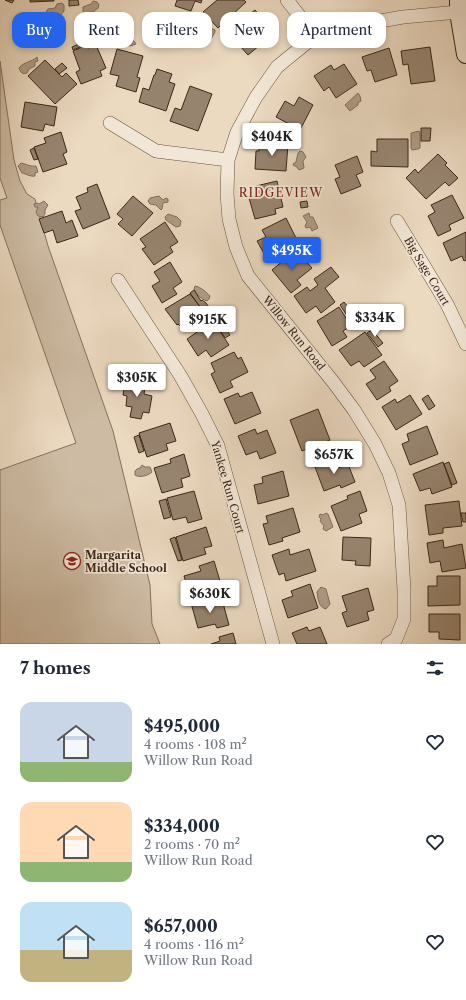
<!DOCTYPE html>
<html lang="en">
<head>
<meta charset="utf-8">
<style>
	body { margin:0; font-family:"Libre Caslon Text",serif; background:#f2f2f3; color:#1f2937; height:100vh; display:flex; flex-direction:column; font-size:15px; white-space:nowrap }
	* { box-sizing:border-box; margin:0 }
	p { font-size:13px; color:#747a83 }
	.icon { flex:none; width:22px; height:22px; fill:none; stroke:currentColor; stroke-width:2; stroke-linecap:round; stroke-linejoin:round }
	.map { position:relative; height:644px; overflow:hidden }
	.side { display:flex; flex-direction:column; background:#fff; flex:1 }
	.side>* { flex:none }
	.banner { position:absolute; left:12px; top:12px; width:442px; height:36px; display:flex; gap:8px }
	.price { position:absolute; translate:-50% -34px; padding:0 9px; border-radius:4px; background:#fff; color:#222; font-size:13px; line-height:26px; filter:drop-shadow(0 1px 2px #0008) }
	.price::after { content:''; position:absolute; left:50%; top:24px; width:12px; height:9px; margin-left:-6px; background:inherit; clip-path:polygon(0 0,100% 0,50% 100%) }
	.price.active { background:#2563eb; color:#fff }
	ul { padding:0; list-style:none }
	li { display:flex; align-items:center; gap:12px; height:100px; padding:0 20px }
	li span { display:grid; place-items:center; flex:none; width:112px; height:80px; border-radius:12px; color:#555 }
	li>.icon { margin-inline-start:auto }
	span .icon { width:48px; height:48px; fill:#fffc; stroke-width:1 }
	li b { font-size:17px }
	h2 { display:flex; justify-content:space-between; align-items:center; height:48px; padding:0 20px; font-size:17px }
	.chip { padding:0 14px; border-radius:12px; background:#fff; box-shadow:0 2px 6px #0003; font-size:14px; line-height:36px }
	.chip.active { background:#2563eb; color:#fff }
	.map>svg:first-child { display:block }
	.green { fill:#cdbba3; stroke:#84715e }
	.water { fill:#b09c87; stroke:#826d5b }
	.building { fill:#97846f; stroke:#3c2718 }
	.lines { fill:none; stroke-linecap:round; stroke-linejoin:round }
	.minor-casing { stroke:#685442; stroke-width:14 }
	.secondary-casing { stroke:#3c2718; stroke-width:20 }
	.minor { stroke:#f2e6d6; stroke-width:13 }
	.secondary { stroke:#f2e6d6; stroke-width:18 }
	.labels { text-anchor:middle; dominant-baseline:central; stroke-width:3.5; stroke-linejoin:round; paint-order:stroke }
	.street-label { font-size:11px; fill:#3c2718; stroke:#f2e6d6 }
	.poi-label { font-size:11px; font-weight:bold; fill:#3c2718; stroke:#f2e6d6; text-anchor:start }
	.neighbourhood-label { font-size:12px; letter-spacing:1px; fill:#7a1f14; stroke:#f2e6d6 }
</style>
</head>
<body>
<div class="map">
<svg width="466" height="644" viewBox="0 0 466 644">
	<rect width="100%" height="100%" fill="#ebd9c0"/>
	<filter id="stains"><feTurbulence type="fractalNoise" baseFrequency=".005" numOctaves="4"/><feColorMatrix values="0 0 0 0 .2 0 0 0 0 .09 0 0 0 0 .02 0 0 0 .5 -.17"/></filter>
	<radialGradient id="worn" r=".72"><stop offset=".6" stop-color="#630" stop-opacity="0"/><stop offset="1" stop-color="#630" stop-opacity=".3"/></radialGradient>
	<path class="green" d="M0 61 14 160 20 181 27 194 35 199 48 246 113 431 150 585 152 624 160 644H0V470L76 443 0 225V200L7 198 0 178Z"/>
	<path class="water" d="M93 1 97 2 99 5 98 8 93 12 84 13 83 11V7L91 4Z
		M62 3 64 5V11L59 17C55 18 47 18 45 14L48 9 55 8 57 4Z
		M207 27 215 30V32L211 39 207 36 203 37 200 42 193 38 194 36 191 34 194 29 197 31Z
		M120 35 134 41 136 44 130 46 125 43 120 44 116 38Z
		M37 57 38 61 35 62V66L29 69 27 73C23 75 20 72 19 68 23 62 32 62 37 57Z
		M358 93 360 96 361 101 358 103V105L350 111 345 105Z
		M419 131 420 134V148L418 149 412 150 411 148V133Z
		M300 151 303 152 306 157 303 161 304 168 299 170 296 166H294L293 164 296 162 298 153Z
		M21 163C26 164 31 167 36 166L38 172 35 173V176C31 177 26 174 22 173L18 166Z
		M159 196 163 200 166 198 168 199V202L163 203 162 209 161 210 156 205 150 204 148 201 150 198Z
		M44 201 48 205 45 210V214L43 217 38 216 36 212 38 207H35L34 204 37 203 39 204Z
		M309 213 310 217H313L318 228 312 231 310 227 306 228 305 226 307 222 303 216Z
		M168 214 177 217 181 221 180 226 176 227 166 220 165 217Z
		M195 286C201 287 206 292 210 296L209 299 207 301C201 299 197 295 194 289Z
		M142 465 145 467H150L152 472C148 476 139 478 135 475V471L137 469 140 468Z
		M326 513 328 514 333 527 326 531 323 529 324 526 320 521 321 519 319 517 320 514 323 515Z
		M321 587 326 589 330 604 326 609C318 607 318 598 317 592Z"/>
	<path class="building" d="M5 0H14L12 3Z
		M30 0H54V1L30 2Z
		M69 0H78L79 5 69 6Z
		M177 0H202L201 3 195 1 191 11 175 6Z
		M217 0H244L246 2 218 28 203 12Z
		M255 10 268 26 265 29 271 36 248 55 232 37 247 25 243 20Z
		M174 26 182 29 178 38 171 35Z
		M93 38 96 44 88 47 87 44 73 50 72 47Z
		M87 45 88 48 96 45 106 68 100 71 102 76 81 84 76 72 80 70 73 51Z
		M430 47 435 81 411 84 408 64 403 65 401 51Z
		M389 48 397 75 375 82 371 70 367 71 362 57Z
		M117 49 143 56 137 77 140 78 136 92 116 86 119 76 110 74Z
		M45 60 62 77 66 73 77 84 55 104 28 76Z
		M62 63 67 68 59 74 55 69Z
		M344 64 357 84 336 98 329 87 324 91 314 76 331 65 334 70Z
		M157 69 172 74 169 82 175 84 166 111 139 102 143 88 149 90 154 75H155Z
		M190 86 212 94 198 131 170 121 175 108 181 110Z
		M299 97 313 105 300 130 276 117 285 101 294 106Z
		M25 102 57 107 54 126 45 124 43 131 21 127Z
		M421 128H431L430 141H421Z
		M61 132 67 152 63 154 67 164 43 172 34 147 46 143 44 138Z
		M377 139H408V167L371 166V151L377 152Z
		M263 142 288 144 286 171 255 169 256 151H259V147H263Z
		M34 148 38 159 34 160 30 150Z
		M438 154 447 163 445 165 458 178 449 186 445 182 426 199 406 178 415 169 418 173Z
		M357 156 363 172 356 175 361 186 341 194 335 179 340 177 335 165Z
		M277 181 283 207 275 209 276 214 255 219 249 198 258 196 256 186Z
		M97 184 110 218 83 229 75 211 81 209 76 197 88 192 87 188Z
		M452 195 464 218 449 225 451 230 438 236 428 216 435 212 431 205Z
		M133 196 153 213 132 236 118 224 123 219 117 214Z
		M307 201 308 207 301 208 300 202Z
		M62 211 66 223 72 220 78 236 57 243 53 230 44 233 39 219Z
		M286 218 297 240 266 257 257 241 266 237 262 230Z
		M165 222 178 242 170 247 173 252 154 265 142 249 146 247 140 239Z
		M466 232V260L464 261 462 256 451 261 443 243Z
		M296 250 312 268 297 280 301 285 291 293 272 270Z
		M170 262 182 282 173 288 177 294 162 303 152 286 160 281 154 272Z
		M331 267 339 277 325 288 335 302 321 313 316 306 306 313 294 296 307 287 310 291 318 285 314 279Z
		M194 290 201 301 202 300 206 303 211 310 207 313 203 306 201 308 190 293Z
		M190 294 201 308 202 307 207 314 187 328 184 324 181 327 178 324 177 325 165 309Z
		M344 302 355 316 350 320 340 305Z
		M339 307 351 326 343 331 347 337 332 346 317 321Z
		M213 321 229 345 211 357 206 350 198 356 187 339Z
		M220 321 230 335 225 338 216 324Z
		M372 330 383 343 378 347 367 333Z
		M365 332 382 355 364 367 359 361 351 366 339 350Z
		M234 352 238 359 241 357 248 372 230 381 233 387 220 393 211 374 215 372 211 363Z
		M384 361 398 381 389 387 391 391 377 400 366 384 376 378 370 370Z
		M126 379 146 382 144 394 152 396 149 413 143 412 141 419 130 417 132 407 126 406 127 396 123 395Z
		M252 392 261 413 235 424 224 399 238 393 240 397Z
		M410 395 422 414 396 430 382 407 395 399 397 403Z
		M428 395 435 406 429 410 422 399Z
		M318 409 330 440 302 451 290 420Z
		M170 423 176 441 166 444 168 450 147 457 139 433Z
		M427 426 438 454 410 465 402 444 409 441 407 434Z
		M255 429 257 434 267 430 276 453 260 459 257 451 246 455 238 436Z
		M139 435 144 451 139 453 134 437Z
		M184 454 190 476 181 479 183 487 162 493 154 468 171 463 170 459Z
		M335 459 338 468 348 464 355 482 341 488 340 485 324 491 315 467Z
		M443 462 452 487 432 494 430 488 420 491 413 474Z
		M449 462 457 483 452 485 444 464Z
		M283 471 289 496 258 504 254 485 263 483 262 477Z
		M194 491 202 519 188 523 186 517 173 520 167 498Z
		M360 491 367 511 359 514 362 523 341 531 331 506 348 499 347 496Z
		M166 499 171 517 164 519 159 501Z
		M459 501 462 526 443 528V533L429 535 425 505Z
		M293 508 300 532 282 538 283 541 269 545 263 524 268 523 266 516Z
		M461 513H466V522H463Z
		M206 527 212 546 204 548 206 554 183 561 176 537Z
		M175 537 182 560 178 561 170 539Z
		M343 537 371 538 370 566 355 565 356 561 342 560Z
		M443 540 444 548 462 544 466 568 442 572 440 561 430 563 427 543Z
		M289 549 290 555 309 549 316 571 286 581 284 573 279 575 272 555Z
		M214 561 220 581 209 585 211 593 191 599 184 576 201 571 199 566Z
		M437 576H460V605L428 606V586H437Z
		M310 584 318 608 288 618 282 600 293 596 291 591Z
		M368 588 374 610 367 612 369 620 347 627 342 613 347 611 342 596Z
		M213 597 215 605 223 603 229 625 217 628 215 624 198 628 191 603Z
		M429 614H460V640L439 639V632H429Z
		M307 627 309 631 320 627 327 644H297L292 633Z
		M233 633 236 644H211L220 641 219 637Z"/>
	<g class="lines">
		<g class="minor-casing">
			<path id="minor" d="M287 0 315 36
				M110 123 156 151 228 160
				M397 221 447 304 466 344
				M118 280 180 375 202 414 218 446 273 644
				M388 644 396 639 404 619V590L399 505 389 473 375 444 354 410 334 383 248 276 236 247 229 219 227 194 228 160 237 132 256 97 277 67 315 36 358 25 403 17 459 12"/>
		</g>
		<g class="secondary-casing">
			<path id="secondary" d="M459 0V12L466 54"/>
		</g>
		<use href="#minor" class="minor"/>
		<use href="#secondary" class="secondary"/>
	</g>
	<defs>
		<g id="school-ring" transform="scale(0.9)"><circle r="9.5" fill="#f2e6d6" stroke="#8f2418" stroke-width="1.5"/><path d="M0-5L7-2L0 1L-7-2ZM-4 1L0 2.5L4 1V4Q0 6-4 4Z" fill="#8f2418"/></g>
	</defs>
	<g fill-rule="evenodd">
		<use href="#school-ring" x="72" y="561"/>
	</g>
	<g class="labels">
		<g class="street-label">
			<text transform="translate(427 271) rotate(59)">Big Sage Court</text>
			<text transform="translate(294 333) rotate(51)">Willow Run Road</text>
			<text transform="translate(228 487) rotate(74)">Yankee Run Court</text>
		</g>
		<g class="poi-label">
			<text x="85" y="555">Margarita<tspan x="85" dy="13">Middle School</tspan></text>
		</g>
		<g class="neighbourhood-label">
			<text x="281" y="192">RIDGEVIEW</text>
		</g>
	</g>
	<rect width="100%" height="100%" filter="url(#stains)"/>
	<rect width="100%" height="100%" fill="url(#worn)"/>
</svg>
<b class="price" style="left:272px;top:157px">$404K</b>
<b class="price active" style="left:292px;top:271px">$495K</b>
<b class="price" style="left:375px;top:338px">$334K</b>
<b class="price" style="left:208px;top:340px">$915K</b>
<b class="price" style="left:137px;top:398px">$305K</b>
<b class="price" style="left:334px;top:475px">$657K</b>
<b class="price" style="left:210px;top:614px">$630K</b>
<div class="banner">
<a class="chip active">Buy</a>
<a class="chip">Rent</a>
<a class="chip">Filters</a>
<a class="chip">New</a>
<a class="chip">Apartment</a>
</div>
</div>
<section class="side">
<h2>7 homes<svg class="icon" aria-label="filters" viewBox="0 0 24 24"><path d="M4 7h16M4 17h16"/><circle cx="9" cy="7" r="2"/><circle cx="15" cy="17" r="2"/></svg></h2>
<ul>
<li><span style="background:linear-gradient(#c9d6e8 75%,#8fb573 0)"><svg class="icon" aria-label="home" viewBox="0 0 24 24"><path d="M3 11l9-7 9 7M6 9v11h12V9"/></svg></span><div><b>$495,000</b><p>4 rooms · 108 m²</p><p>Willow Run Road</p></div><svg class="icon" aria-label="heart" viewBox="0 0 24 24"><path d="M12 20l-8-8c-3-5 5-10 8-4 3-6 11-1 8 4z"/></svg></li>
<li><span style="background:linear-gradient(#ffd9b3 75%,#8fb573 0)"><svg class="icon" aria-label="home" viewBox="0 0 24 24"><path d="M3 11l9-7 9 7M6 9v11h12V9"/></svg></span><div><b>$334,000</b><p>2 rooms · 70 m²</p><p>Willow Run Road</p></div><svg class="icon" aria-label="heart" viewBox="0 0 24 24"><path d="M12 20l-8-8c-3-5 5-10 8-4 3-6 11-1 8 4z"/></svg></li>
<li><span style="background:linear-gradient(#bfe0f5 60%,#c2b280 0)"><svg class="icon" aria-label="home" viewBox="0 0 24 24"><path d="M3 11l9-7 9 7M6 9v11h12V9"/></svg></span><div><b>$657,000</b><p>4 rooms · 116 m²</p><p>Willow Run Road</p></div><svg class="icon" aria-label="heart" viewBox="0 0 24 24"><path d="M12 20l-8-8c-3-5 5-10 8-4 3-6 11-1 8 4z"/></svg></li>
</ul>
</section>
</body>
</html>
